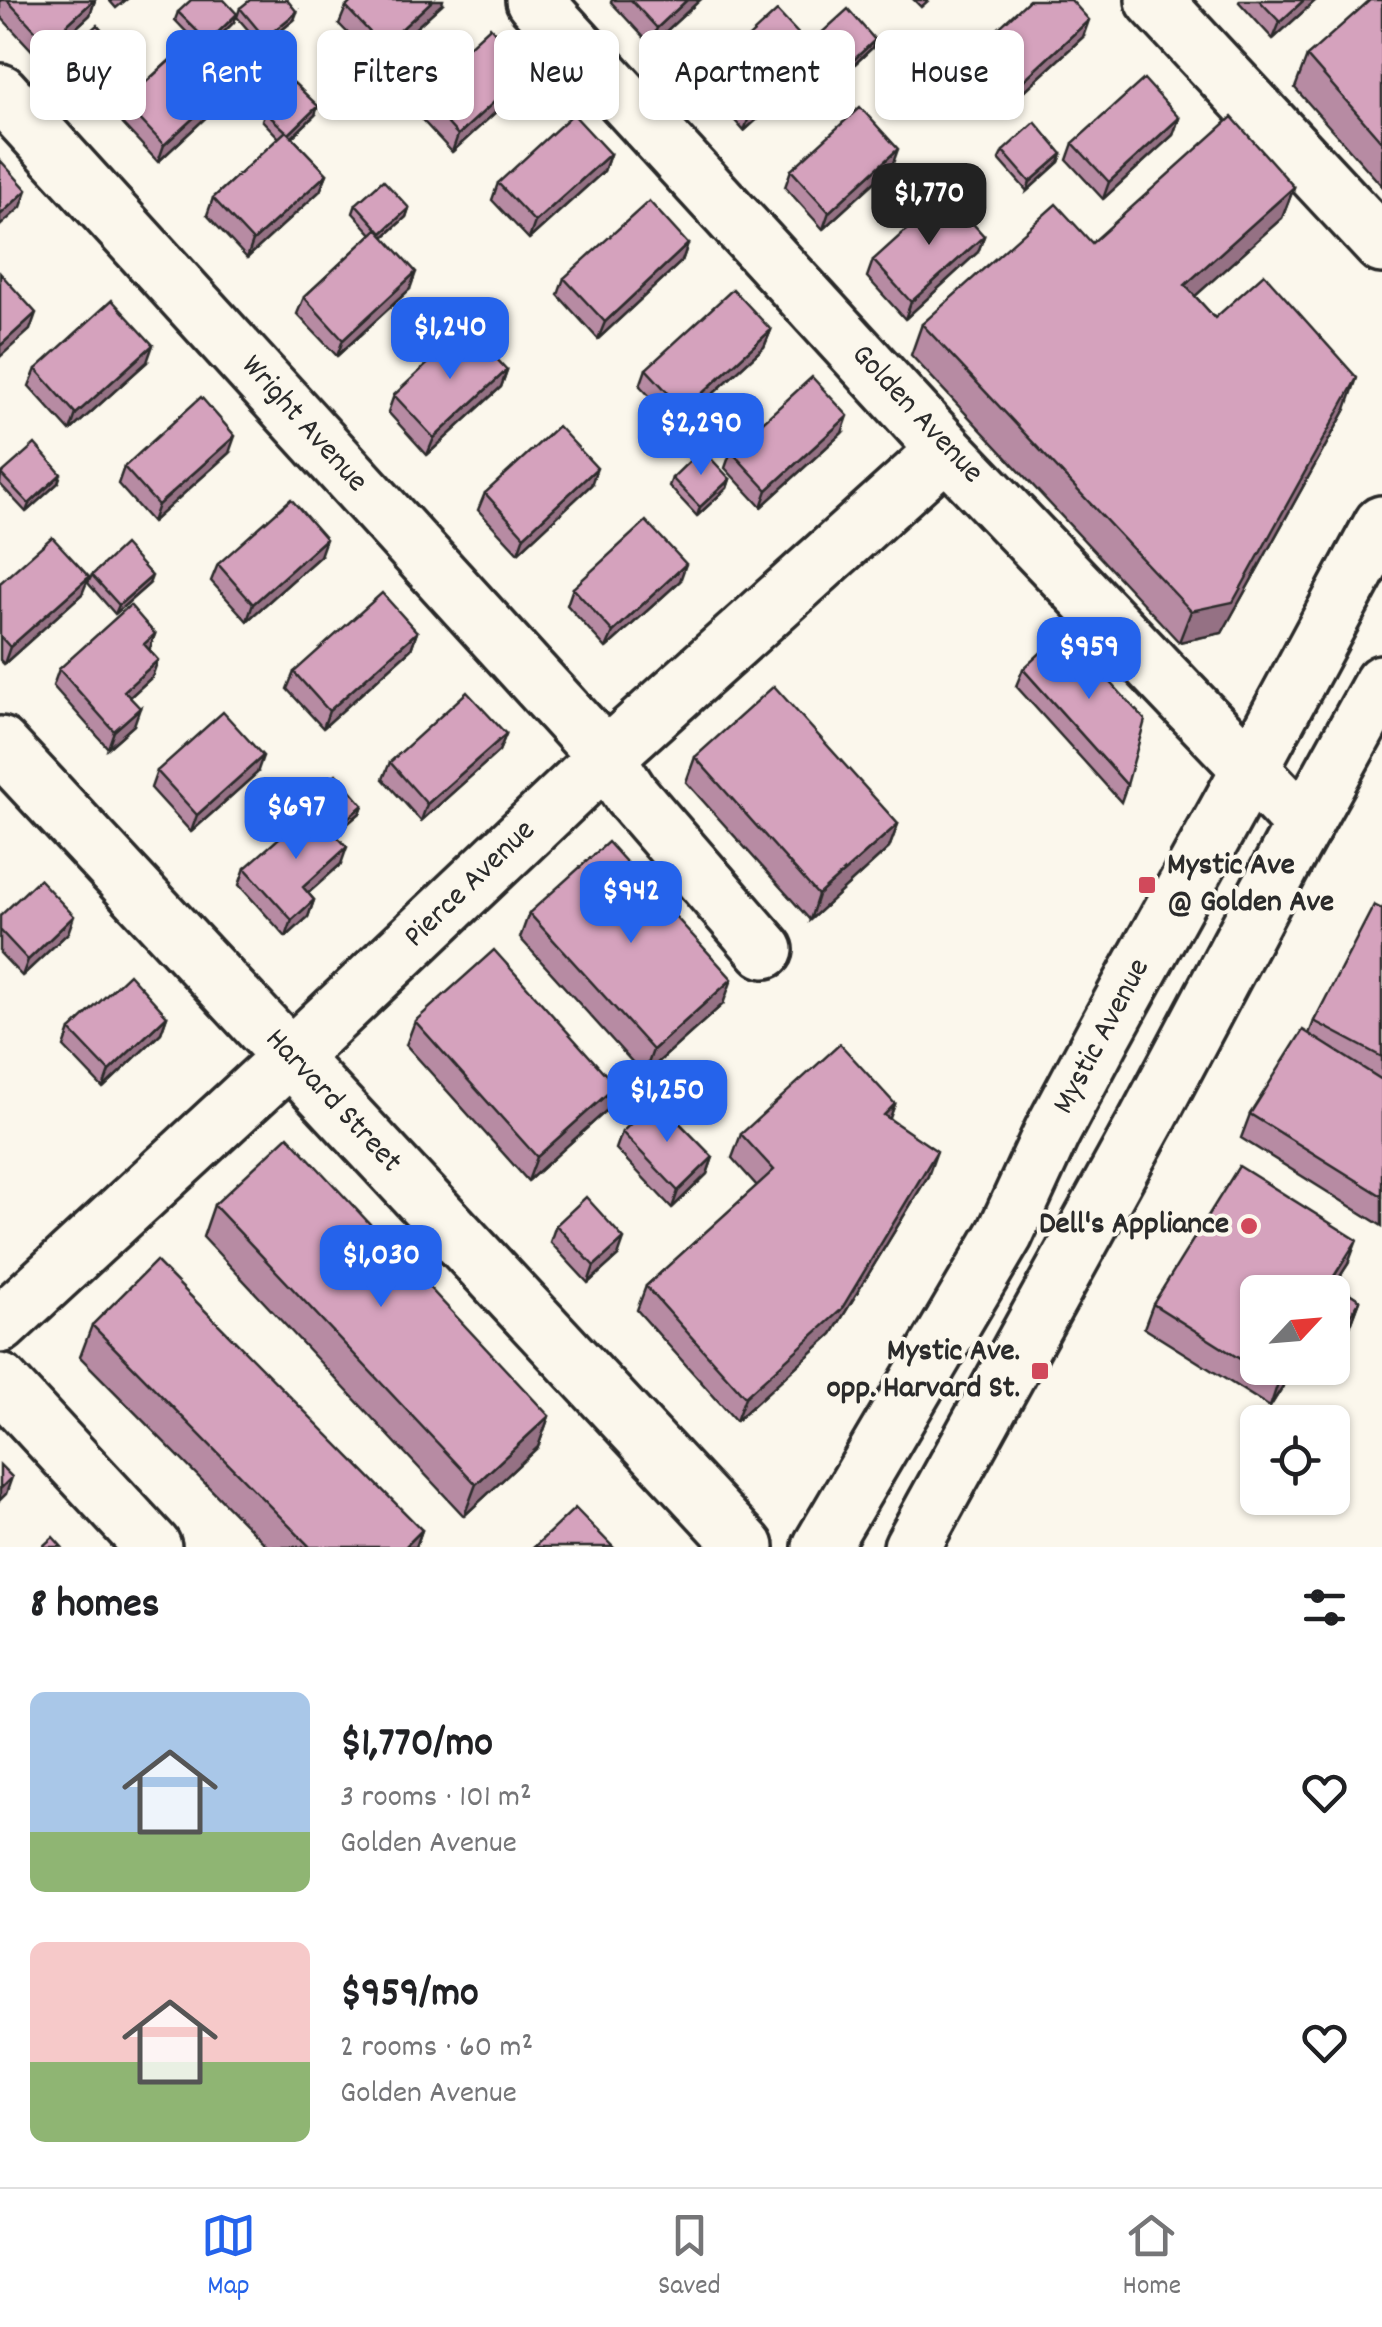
<!DOCTYPE html>
<html lang="en">
<head>
<meta charset="utf-8">
<style>
	body { margin:0; font-family:Dekko,sans-serif; background:#f2f2f2; color:#202124; height:100vh; display:flex; flex-direction:column; font-size:38px; white-space:nowrap }
	* { box-sizing:border-box; margin:0 }
	p { font-size:32px; color:#757577 }
	.icon { flex:none; width:55px; height:55px; fill:none; stroke:currentColor; stroke-width:2; stroke-linecap:round; stroke-linejoin:round }
	.map { position:relative; height:1547px; overflow:hidden }
	.details { display:flex; flex-direction:column; background:#fff; flex:1 }
	.details>* { flex:none }
	.banner { position:absolute; left:30px; top:30px; width:1322px; height:90px; display:flex; gap:20px }
	.needle { width:65px; rotate:64deg }
	.tools { position:absolute; left:1240px; top:1275px; display:grid; gap:20px }
	.tools a { display:grid; place-items:center; width:110px; height:110px; border-radius:15px; background:#fff; box-shadow:0 2px 8px #0004; font-size:50px }
	.price { position:absolute; translate:-50% -85px; padding:0 22px; border-radius:20px; background:#2563eb; color:#fff; font-size:32px; line-height:65px; filter:drop-shadow(0 2px 5px #0008) }
	.price::after { content:''; position:absolute; left:50%; top:60px; width:30px; height:22px; margin-left:-15px; background:inherit; clip-path:polygon(0 0,100% 0,50% 100%) }
	.price.on { background:#222; color:#fff }
	ul { padding:0; list-style:none }
	li { display:flex; align-items:center; gap:30px; height:250px; padding:0 30px }
	li span { display:grid; place-items:center; flex:none; width:280px; height:200px; border-radius:15px; color:#555 }
	li>.icon { margin-inline-start:auto }
	span .icon { width:120px; height:120px; fill:#fffc; stroke-width:1 }
	li b { font-size:42px }
	h2 { display:flex; justify-content:space-between; align-items:center; height:120px; padding:0 30px; font-size:42px }
	.tag { padding:0 35px; border-radius:15px; background:#fff; box-shadow:0 2px 8px #0004; font-size:35px; line-height:90px }
	.tag.on { background:#2563eb; color:#fff }
	.dock { display:flex; justify-content:space-around; align-items:center; height:140px; border-top:2px solid #e0e0e0; background:#fff; font-size:28px; color:#757577 }
	.dock a { display:grid; justify-items:center; gap:5px }
	.dock .on { color:#2563eb }
	.map>svg:first-child { display:block }
	.lines { fill:none; stroke-linecap:round; stroke-linejoin:round }
	.minor-casing { stroke:#2b2b2b; stroke-width:62 }
	.major-casing { stroke:#2b2b2b; stroke-width:62 }
	.minor { stroke:#fbf7ec; stroke-width:55 }
	.major { stroke:#fbf7ec; stroke-width:55 }
	.wall { fill:#b78ba3; stroke:#2b2b2b; stroke-width:2.5 }
	.shaded-wall { fill:#957184; stroke:#2b2b2b; stroke-width:2.5 }
	.building { fill:#d5a2bd; stroke:#2b2b2b; stroke-width:2.5 }
	.poi-dot { fill:#d1495b; stroke:#fbf7ec; stroke-width:4 }
	.labels { text-anchor:middle; dominant-baseline:central; stroke-width:8; stroke-linejoin:round; paint-order:stroke }
	.street-label { font-size:32px; fill:#2b2b2b; stroke:#fbf7ec }
	.poi-label { font-size:32px; font-weight:bold; fill:#2b2b2b; stroke:#fbf7ec; text-anchor:end }
</style>
</head>
<body>
<div class="map">
<svg width="1382" height="1547" viewBox="0 0 1382 1547">
	<rect width="100%" height="100%" fill="#fbf7ec"/>
	<filter id="ink" filterUnits="userSpaceOnUse"><feTurbulence type="fractalNoise" baseFrequency=".01" numOctaves="2"/><feDisplacementMap in="SourceGraphic" scale="20" xChannelSelector="R" yChannelSelector="G"/><feConvolveMatrix kernelMatrix="1 2 1 2 8 2 1 2 1" color-interpolation-filters="sRGB"/></filter>
	<g filter="url(#ink)">
		<g class="lines">
			<g class="minor-casing">
				<path id="minor" d="M534 0 946 450 1304 825
					M1154 0 1382 245
					M0 92 606 757 631 795 765 950
					M0 1325 290 1057 606 757 946 450
					M0 1382 153 1547"/>
			</g>
			<g class="major-casing">
				<path id="major" d="M0 745 746 1547
					M821 1547 1005 1234 1052 1132 1103 1036 1250 769 1382 524
					M912 1547 1147 1120 1291 848 1382 683"/>
			</g>
			<use href="#minor" class="minor"/>
			<use href="#major" class="major"/>
		</g>
		<path class="wall" d="M0 0H95L90 15 41 60 0 16Z
			M109 0H126L116 8Z
			M612 0H700L651 45 611 2Z
			M914 0H929L921 7Z
			M1240 0H1316L1273 39 1239 2Z
			M1382 0V186L1295 88 1307 56Z
			M442 4 377 63 339 24 346 7Z
			M240 8 294 20 262 46 237 17Z
			M178 12 237 14 234 22 209 47 238 77 231 94 158 162 118 119 124 102 193 39 175 20Z
			M817 37 875 40 872 48 842 76 814 46Z
			M1083 37 1009 105 972 64 978 47Z
			M116 47 113 55 79 85 60 64 63 55Z
			M817 54 811 71 744 131 706 88 712 71Z
			M529 70 523 87 452 152 412 109 419 92Z
			M265 112 315 115 292 137 327 174 320 191 247 258 207 215 213 198 279 138 262 120Z
			M1179 118 1173 135 1103 199 1067 160 1073 143Z
			M1003 151 1062 154 1059 162 1027 191 999 159Z
			M610 154 604 171 529 239 492 200 498 183Z
			M892 166 823 229 785 187 791 170Z
			M1294 187 1282 218 1195 296 1215 318 1346 409 1222 633 1179 642 911 355 922 324 1092 243Z
			M356 204 409 208 406 217 384 237 410 289 337 356 297 314 304 297 372 234 353 213Z
			M984 236 978 252 905 319 867 277 873 260Z
			M688 244 682 261 598 339 558 295 564 278Z
			M771 330 764 347 678 426 640 386 646 369Z
			M147 362 70 431 29 386 36 369Z
			M507 370 501 387 427 455 388 412 394 395Z
			M842 433 761 507 725 468 731 451Z
			M229 453 152 522 118 484 124 467Z
			M1 474 58 483 26 512 0 484Z
			M672 478 730 479 727 488 697 516 669 486Z
			M591 485 518 553 478 510 485 493Z
			M320 556 247 621 211 581 218 564Z
			M92 575 149 584 115 614 88 583Z
			M680 581 606 648 567 605 573 588Z
			M0 583 82 594 4 664 0 660Z
			M417 632 411 649 323 728 287 689 294 672Z
			M155 634 149 650 152 677 130 697 134 725 108 748 53 686 59 669Z
			M1023 669 1127 785 1121 802 1016 686Z
			M506 734 499 751 421 821 383 779 390 762Z
			M695 757 898 824 889 848 810 920 686 782Z
			M157 771 257 773 191 832 151 788Z
			M315 792 363 805 360 813 339 831 312 800Z
			M341 864 308 893 314 900 308 917 286 937 239 885 245 868Z
			M1382 909V1226L1241 1138 1250 1114 1309 1034 1314 1021Z
			M529 913 723 1004 644 1075 520 938Z
			M0 916 68 933 22 976 0 953Z
			M167 1016 161 1033 103 1088 64 1047 70 1030Z
			M415 1021 616 1086 607 1110 528 1181 406 1045Z
			M895 1104 889 1119 928 1176 832 1334 736 1421 637 1310 646 1286 757 1186 732 1158 741 1134Z
			M622 1132 713 1157 707 1174 672 1208 616 1149Z
			M214 1205 549 1416 538 1447 464 1516 203 1237Z
			M556 1225 618 1256 588 1283 550 1242Z
			M1348 1264 1335 1284 1360 1300 1351 1324 1332 1354V1292L1258 1368H1324L1315 1382 1294 1369 1270 1407 1144 1328 1153 1304Z
			M92 1325 422 1530 416 1547H268L80 1357Z"/>
		<path class="shaded-wall" d="M94 0H95L90 15 41 60 47 43Z
			M433 0H443L442 4 377 63 383 46Z
			M687 0H700L651 45 657 28Z
			M1304 0H1316L1273 39 1280 22Z
			M297 12 294 20 262 46 265 38Z
			M237 14 234 22 205 51 208 42Z
			M1089 20 1083 37 1009 105 1015 88Z
			M875 40 872 48 842 76 845 68Z
			M116 47 113 55 79 85 82 76Z
			M817 54 811 71 744 131 750 114Z
			M529 70 523 87 452 152 458 135Z
			M238 77 231 94 158 162 164 145Z
			M318 106 315 115 285 144 288 135Z
			M1179 118 1173 135 1103 199 1109 182Z
			M898 149 892 166 823 229 829 212Z
			M610 154 604 171 529 239 535 222Z
			M1062 154 1059 162 1027 191 1030 182Z
			M327 174 320 191 247 258 253 241Z
			M1294 187 1282 218 1173 316 1185 285Z
			M27 190 21 207 0 226V215Z
			M409 208 406 217 379 241 382 233Z
			M984 236 978 252 905 319 911 302Z
			M688 244 682 261 598 339 605 322Z
			M416 272 410 289 337 356 343 340Z
			M36 313 30 330 0 357V346Z
			M771 330 764 347 678 426 684 410Z
			M153 345 147 362 70 431 76 414Z
			M507 370 501 387 427 455 434 438Z
			M1357 378 1346 409 1222 633 1179 642 1191 611Z
			M848 416 842 433 761 507 767 490Z
			M235 436 229 453 152 522 158 505Z
			M597 468 591 485 518 553 524 536Z
			M61 474 58 483 26 512 29 504Z
			M730 479 727 488 697 516 700 507Z
			M326 539 320 556 247 621 253 604Z
			M686 564 680 581 606 648 613 632Z
			M152 576 149 584 115 614 119 605Z
			M89 577 82 594 4 664 10 647Z
			M417 632 411 649 323 728 329 711Z
			M155 634 149 651 144 644Z
			M158 660 152 677 118 708 124 691Z
			M140 708 134 725 108 748 114 731Z
			M506 734 499 751 421 821 427 804Z
			M263 756 257 773 191 832 197 815Z
			M363 805 360 813 339 831 342 823Z
			M898 824 889 848 810 920 818 895Z
			M347 847 341 864 296 904 303 887Z
			M314 900 308 917 286 937 292 920Z
			M74 916 68 933 22 976 28 960Z
			M732 979 723 1004 644 1075 653 1050Z
			M167 1016 161 1033 103 1088 109 1071Z
			M616 1086 607 1110 528 1181 537 1157Z
			M895 1104 886 1129 884 1115Z
			M937 1151 928 1176 832 1334 736 1421 745 1397Z
			M713 1157 707 1174 672 1208 678 1191Z
			M624 1239 618 1256 588 1283 594 1266Z
			M1357 1240 1348 1264 1330 1292 1331 1281Z
			M1360 1300 1351 1324 1332 1354V1344Z
			M1288 1368H1294L1270 1407 1278 1383Z
			M549 1416 538 1447 464 1516 476 1484Z
			M12 1477 6 1494 0 1500V1489Z
			M422 1530 416 1547H405Z"/>
		<path class="building" d="M7 0H94L47 43Z
			M191 0H224L237 14 208 42 178 12Z
			M250 0H287L297 12 265 38 240 8Z
			M353 0H433L383 46 346 7Z
			M631 0H687L657 28Z
			M1029 0H1071L1089 20 1015 88 978 47Z
			M1259 0H1304L1280 22Z
			M1370 0H1382V142L1307 56Z
			M848 9 875 40 845 68 817 37Z
			M777 11 817 54 750 114 712 71Z
			M97 25 116 47 82 76 63 55Z
			M490 27 529 70 458 135 419 92Z
			M198 35 238 77 164 145 124 102Z
			M1144 79 1179 118 1109 182 1073 143Z
			M294 83 318 106 289 134 265 112Z
			M860 107 898 149 829 212 791 170Z
			M573 114 610 154 535 222 498 183Z
			M1232 117 1294 187 1185 285 1215 318 1264 274 1357 378 1233 602 1191 611 922 324 1056 204 1092 243Z
			M1035 122 1062 154 1030 182 1003 151Z
			M286 131 327 174 253 241 213 198Z
			M0 160 27 190 0 215Z
			M383 180 409 208 382 233 356 204Z
			M946 194 984 236 911 302 873 260Z
			M649 201 688 244 605 322 564 278Z
			M377 229 416 272 343 340 304 297Z
			M0 273 36 313 0 346Z
			M733 289 771 330 684 410 646 369Z
			M112 300 153 345 76 414 36 369Z
			M467 327 507 370 434 438 394 395Z
			M812 377 848 416 767 490 731 451Z
			M201 397 235 436 158 505 124 467Z
			M558 426 597 468 524 536 485 493Z
			M35 444 61 474 29 504 1 474Z
			M702 449 730 479 700 507 672 478Z
			M291 499 326 539 253 604 218 564Z
			M646 521 686 564 613 632 573 588Z
			M52 537 89 577 10 647 0 636V583Z
			M124 545 152 576 119 605 92 575Z
			M382 593 417 632 329 711 294 672Z
			M130 605 155 634 144 644 158 660 124 691 140 708 114 731 59 669Z
			M1064 631 1145 720 1127 785 1023 669Z
			M774 686 898 824 818 895 695 757Z
			M467 692 506 734 427 804 390 762Z
			M223 712 263 756 197 815 157 771Z
			M336 774 363 805 342 823 315 792Z
			M312 809 347 847 303 887 314 900 292 920 245 868Z
			M608 842 732 979 653 1050 529 913Z
			M39 879 74 916 28 960 0 930V916Z
			M1374 905 1382 909V1057L1314 1021Z
			M494 950 616 1086 537 1157 415 1021Z
			M129 974 167 1016 109 1071 70 1030Z
			M1303 1030 1382 1080V1196L1250 1114Z
			M840 1044 895 1104 884 1115 937 1151 841 1310 745 1397 646 1286 774 1170 741 1134Z
			M656 1099 713 1157 678 1191 622 1132Z
			M288 1136 549 1416 476 1484 214 1205Z
			M1239 1166 1357 1240 1331 1281 1360 1300 1332 1344V1292H1258V1368H1288L1278 1383 1153 1304Z
			M586 1197 624 1239 594 1266 556 1225Z
			M156 1261 422 1530 405 1547H310L92 1325Z
			M0 1465 12 1477 0 1489Z
			M575 1508 613 1547H534Z
			M53 1537 62 1547H42Z"/>
	</g>
	<g class="poi-dot">
		<rect x="1137" y="875" width="20" height="20" rx="5"/>
		<circle cx="1249" cy="1226" r="10"/>
		<rect x="1030" y="1361" width="20" height="20" rx="5"/>
	</g>
	<g class="labels">
		<g class="street-label">
			<text transform="translate(916 415) rotate(47)">Golden Avenue</text>
			<text transform="translate(303 425) rotate(48)">Wright Avenue</text>
			<text transform="translate(471 885) rotate(-44)">Pierce Avenue</text>
			<text transform="translate(1103 1037) rotate(-62)">Mystic Avenue</text>
			<text transform="translate(332 1102) rotate(47)">Harvard Street</text>
		</g>
		<g class="poi-label">
			<text x="1167" y="867" text-anchor="start">Mystic Ave<tspan x="1167" dy="37">@ Golden Ave</tspan></text>
			<text x="1229" y="1226">Dell's Appliance</text>
			<text x="1020" y="1353">Mystic Ave.<tspan x="1020" dy="37">opp. Harvard St.</tspan></text>
		</g>
	</g>
</svg>
<div class="tools">
<a><svg class="needle" viewBox="-14 -14 28 28"><path d="M0-13l5 13h-10z" fill="#e53935"/><path d="M0 13l5-13h-10z" fill="#757577"/></svg></a>
<a><svg class="icon" aria-label="locate" viewBox="0 0 24 24"><circle cx="12" cy="12" r="6"/><path d="M12 2v4M12 18v4M2 12h4M18 12h4"/></svg></a>
</div>
<b class="price on" style="left:929px;top:248px">$1,770</b>
<b class="price" style="left:450px;top:382px">$1,240</b>
<b class="price" style="left:701px;top:478px">$2,290</b>
<b class="price" style="left:1089px;top:702px">$959</b>
<b class="price" style="left:296px;top:862px">$697</b>
<b class="price" style="left:631px;top:946px">$942</b>
<b class="price" style="left:667px;top:1145px">$1,250</b>
<b class="price" style="left:381px;top:1310px">$1,030</b>
<div class="banner">
<a class="tag">Buy</a>
<a class="tag on">Rent</a>
<a class="tag">Filters</a>
<a class="tag">New</a>
<a class="tag">Apartment</a>
<a class="tag">House</a>
</div>
</div>
<section class="details">
<h2>8 homes<svg class="icon" aria-label="filters" viewBox="0 0 24 24"><path d="M4 7h16M4 17h16"/><circle cx="9" cy="7" r="2"/><circle cx="15" cy="17" r="2"/></svg></h2>
<ul>
<li><span style="background:linear-gradient(#a9c7e8 70%,#8fb573 0)"><svg class="icon" aria-label="home" viewBox="0 0 24 24"><path d="M3 11l9-7 9 7M6 9v11h12V9"/></svg></span><div><b>$1,770/mo</b><p>3 rooms · 101 m²</p><p>Golden Avenue</p></div><svg class="icon" aria-label="heart" viewBox="0 0 24 24"><path d="M12 20l-8-8c-3-5 5-10 8-4 3-6 11-1 8 4z"/></svg></li>
<li><span style="background:linear-gradient(#f6c9c9 60%,#8fb573 0)"><svg class="icon" aria-label="home" viewBox="0 0 24 24"><path d="M3 11l9-7 9 7M6 9v11h12V9"/></svg></span><div><b>$959/mo</b><p>2 rooms · 60 m²</p><p>Golden Avenue</p></div><svg class="icon" aria-label="heart" viewBox="0 0 24 24"><path d="M12 20l-8-8c-3-5 5-10 8-4 3-6 11-1 8 4z"/></svg></li>
</ul>
</section>
<nav class="dock">
<a class="on"><svg class="icon" aria-label="map" viewBox="0 0 24 24"><path d="M3 6l6-2 6 2 6-2v14l-6 2-6-2-6 2zM9 4v14M15 6v14"/></svg>Map</a>
<a><svg class="icon" aria-label="saved" viewBox="0 0 24 24"><path d="M7 4h10v16l-5-4-5 4z"/></svg>Saved</a>
<a><svg class="icon" aria-label="home" viewBox="0 0 24 24"><path d="M3 11l9-7 9 7M6 9v11h12V9"/></svg>Home</a>
</nav>
</body>
</html>
